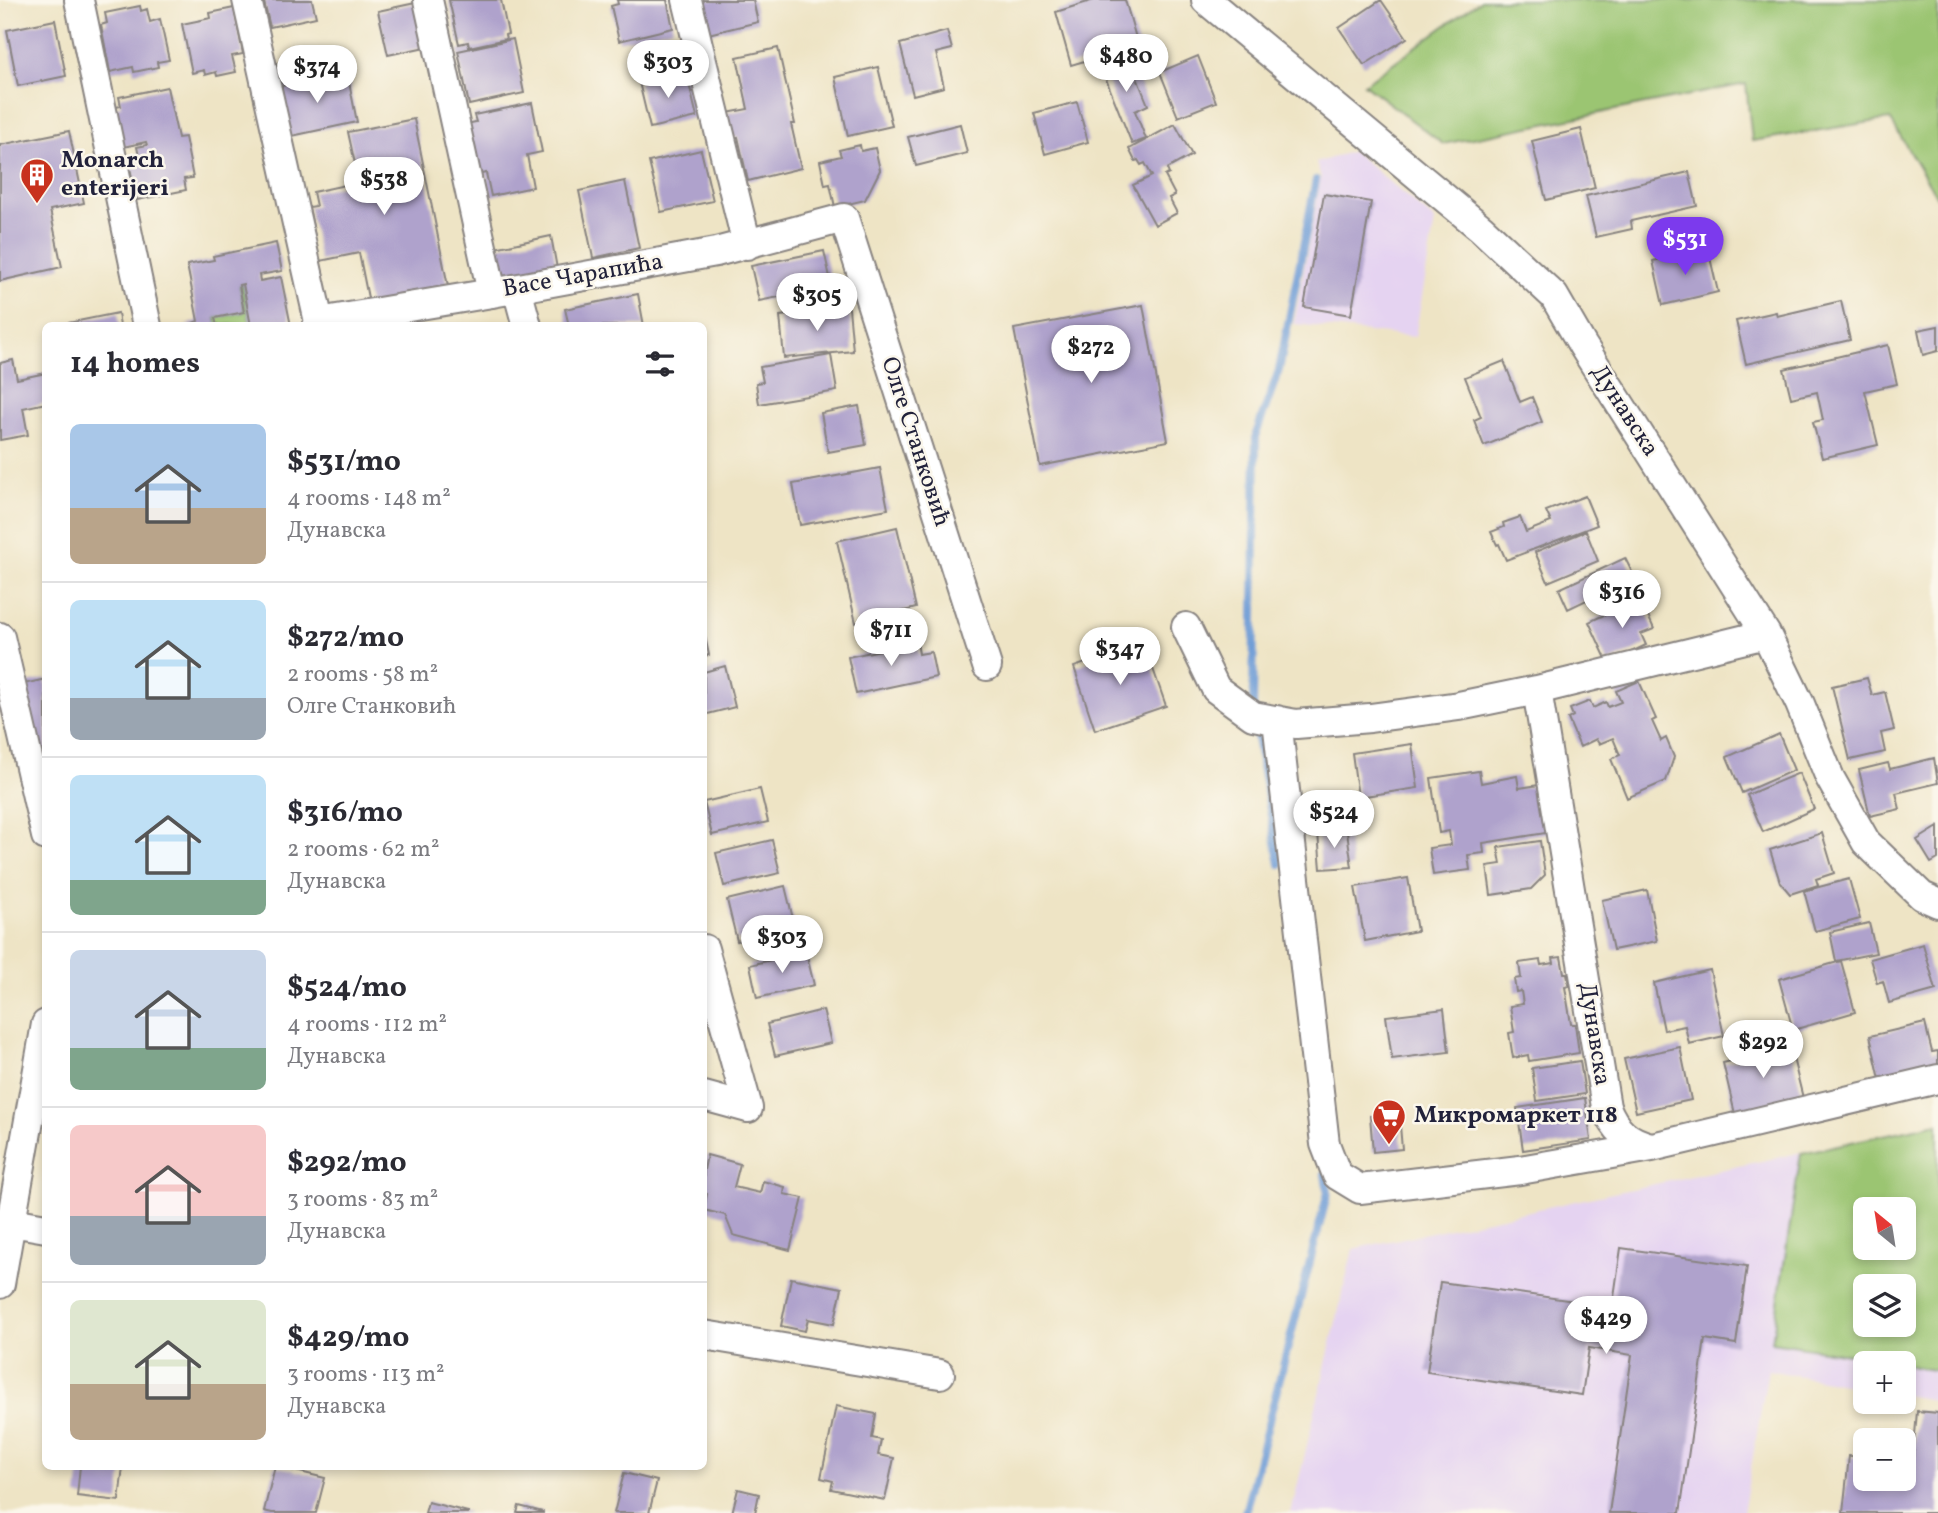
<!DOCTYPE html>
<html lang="en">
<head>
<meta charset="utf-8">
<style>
	body { margin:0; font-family:Vollkorn,serif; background:#f2f2f3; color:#2b2b33; height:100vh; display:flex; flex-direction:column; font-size:26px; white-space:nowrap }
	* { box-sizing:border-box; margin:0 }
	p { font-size:23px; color:#7c7c81 }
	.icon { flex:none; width:38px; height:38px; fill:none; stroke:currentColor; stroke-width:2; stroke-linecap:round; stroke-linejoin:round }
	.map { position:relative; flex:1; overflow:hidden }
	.details { position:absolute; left:42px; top:322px; width:665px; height:1148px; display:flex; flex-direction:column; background:#fff; border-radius:10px; box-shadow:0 4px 10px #0003 }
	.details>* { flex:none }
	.needle { width:46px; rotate:330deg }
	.buttons { position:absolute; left:1853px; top:1197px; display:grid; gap:14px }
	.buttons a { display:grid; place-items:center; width:63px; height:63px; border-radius:10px; background:#fff; box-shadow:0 4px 10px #0003; font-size:35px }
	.price { position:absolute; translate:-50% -60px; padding:0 16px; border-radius:24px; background:#fff; color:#222; font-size:23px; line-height:46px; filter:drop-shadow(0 2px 4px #0008) }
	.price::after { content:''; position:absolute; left:50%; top:42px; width:21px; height:16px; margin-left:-10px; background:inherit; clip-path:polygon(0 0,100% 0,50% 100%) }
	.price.on { background:#7c3aed; color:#fff }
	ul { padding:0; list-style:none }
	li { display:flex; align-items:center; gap:21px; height:175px; padding:0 28px }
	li+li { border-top:2px solid #e1e1e2 }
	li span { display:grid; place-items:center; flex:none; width:196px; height:140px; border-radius:10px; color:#555 }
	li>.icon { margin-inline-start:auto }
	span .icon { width:84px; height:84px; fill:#fffc; stroke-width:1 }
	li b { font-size:30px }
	h2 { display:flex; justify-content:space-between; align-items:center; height:84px; padding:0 28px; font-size:30px }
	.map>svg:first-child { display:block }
	.built { fill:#e5d3f1; fill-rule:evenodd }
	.green { fill:#9bc572; stroke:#5e7456; stroke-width:2; fill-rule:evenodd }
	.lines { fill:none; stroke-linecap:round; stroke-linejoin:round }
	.stream { stroke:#6e9cd6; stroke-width:8 }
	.building { fill:#afa2cc }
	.minor-casing { stroke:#888380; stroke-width:32 }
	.minor { stroke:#fff; stroke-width:28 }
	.labels { text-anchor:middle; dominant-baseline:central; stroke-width:5; stroke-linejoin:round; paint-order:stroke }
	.poi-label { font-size:24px; font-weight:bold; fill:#22223b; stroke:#fbf7ec; text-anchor:start }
	.street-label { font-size:24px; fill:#22223b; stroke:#fbf7ec }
</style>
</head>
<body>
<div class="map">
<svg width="1938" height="1513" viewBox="0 0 1938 1513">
	<rect width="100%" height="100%" fill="#fbf7ec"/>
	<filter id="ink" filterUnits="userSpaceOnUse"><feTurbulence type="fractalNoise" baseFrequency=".0143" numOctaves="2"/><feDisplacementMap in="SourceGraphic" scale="14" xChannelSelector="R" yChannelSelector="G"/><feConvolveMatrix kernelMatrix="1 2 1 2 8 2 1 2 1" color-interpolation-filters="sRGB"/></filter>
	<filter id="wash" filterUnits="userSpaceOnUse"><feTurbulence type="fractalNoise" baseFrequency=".00686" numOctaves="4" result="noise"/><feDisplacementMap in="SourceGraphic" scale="28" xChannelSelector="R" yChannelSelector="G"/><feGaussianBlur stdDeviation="1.57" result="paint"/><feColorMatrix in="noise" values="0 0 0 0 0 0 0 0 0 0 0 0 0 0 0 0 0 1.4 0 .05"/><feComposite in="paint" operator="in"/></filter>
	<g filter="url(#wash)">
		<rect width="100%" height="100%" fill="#eee4c5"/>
		<path class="built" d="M1353 151 1435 221 1415 337 1294 324 1321 177 1316 163Z
			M1938 1123V1401L1904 1395V1363H1866L1865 1388 1768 1370 1743 1513H1291L1353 1249ZM1866 1209H1904V1248H1866ZM1866 1286H1904V1325H1866Z"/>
		<path class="green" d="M1481 0H1938V199L1890 119 1752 141 1746 84 1443 144 1364 84Z
			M243 284 251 325H217L215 318 244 312 239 285Z
			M1938 1123V1371L1904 1365V1363L1772 1342 1801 1153ZM1866 1209H1904V1248H1866ZM1904 1286V1325H1866V1286Z"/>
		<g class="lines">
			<path class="stream" d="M1253 709 1256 434 1279 370 1316 180
				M1254 721 1280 864
				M1245 1513 1328 1192 1325 1174"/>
		</g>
		<g id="blocks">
			<path class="building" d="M269 0H312L316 17 270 27 264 2Z
				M449 0H501L508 34 505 35 506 39 469 47 468 42 459 44Z
				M617 0H667L673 28 619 41 611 6 618 4Z
				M696 0H753L758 22 704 35Z
				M1094 0H1125L1138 45 1071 65 1056 12Z
				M1381 0 1407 38 1364 65 1339 28Z
				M420 2 430 46 388 55 378 11Z
				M140 6 141 11 147 9 150 22 160 19 169 60 157 62 158 67 134 72 133 67 110 72 101 25 107 23 105 13Z
				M234 8 243 54 232 56 236 72 217 76 216 72 205 75 204 70 192 73 182 24 211 18 210 13Z
				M55 20 66 76 18 86 7 30Z
				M947 31 952 49 936 53 944 87 913 95 900 44Z
				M513 39 524 93 469 105 458 51Z
				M778 48 795 124H791L801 168 748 181 738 137 733 138 727 113 748 109 737 57Z
				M1127 53 1148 105 1135 111 1146 139 1132 144 1100 64Z
				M1198 56 1216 102 1178 117 1160 72Z
				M878 67 892 126 848 136 835 77Z
				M686 71 697 117 650 128 639 82Z
				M347 72 357 122 287 137 277 87Z
				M167 87 178 138 185 137 193 178 184 179 186 190 137 200 128 159 139 156 137 147 147 145 146 142 119 148 111 108 121 106 119 97Z
				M1077 102 1088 142 1045 154 1034 113Z
				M532 103 542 152 527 155 533 187 491 196 486 173 472 176 461 125 476 122 474 115Z
				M414 119 449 291 370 308 359 253 320 261 309 207 316 206 313 192 359 182 348 132Z
				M960 124 967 153 916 166 908 137Z
				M1175 124 1192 155 1167 169 1169 174 1165 176 1175 195 1169 198 1177 213 1155 225 1133 185 1152 176 1145 163 1141 165 1138 160 1135 161 1129 149Z
				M1581 129 1595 188 1546 200 1532 141Z
				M69 131 84 203 50 210 62 267 0 281V145Z
				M860 145 861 151 875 148 880 170 865 200 835 207 830 184 825 185 820 161 841 156 839 150Z
				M701 150 713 201 661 212 649 162Z
				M1689 172 1697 206 1631 221 1632 229 1596 237 1586 196Z
				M625 181 639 248 593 258 579 191Z
				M1324 194 1371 202 1351 315 1304 307Z
				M551 236 558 274 497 286 490 249Z
				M276 243 282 271 259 275 260 281 281 277 291 326H251L243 284 239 285 244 312 215 318 217 326H185L198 321 187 265 214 260 213 256Z
				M1708 249 1718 292 1663 305 1653 261Z
				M824 251 832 286 759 301 751 266Z
				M638 294 644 326H569L565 309Z
				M1841 301 1850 340 1746 364 1736 321 1776 312 1777 316Z
				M1143 305 1168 441 1040 466 1014 329Z
				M849 308 853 351 784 358 780 316Z
				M118 313 120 326H63V324Z
				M1938 326V351L1923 355 1918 330Z
				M1888 345 1897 384 1865 391 1878 445 1822 458 1813 422 1823 420 1817 392 1791 398 1784 369Z
				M831 355 837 391 759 404 756 383 763 382 760 367Z
				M13 360 17 379 46 373V403L23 408 28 435 0 440V363Z
				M1504 361 1520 402 1532 397 1542 422 1484 446 1474 420 1481 417 1465 377Z
				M859 406 866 445 828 452 821 413Z
				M880 468 888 509 800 525 793 484Z
				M1585 496 1597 525 1506 560 1499 544 1497 545 1491 532 1504 527 1503 523 1520 517 1526 532 1551 522 1546 511Z
				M897 527 916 608 856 623 837 541Z
				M1586 531 1598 561 1548 582 1535 552Z
				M1625 558 1643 594 1611 609 1603 592 1568 609 1559 589Z
				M1640 598 1654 629 1641 634 1646 645 1608 663 1589 622Z
				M705 636 709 655 704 656V637Z
				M917 642 919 654 931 652 936 677 856 694 848 657Z
				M1144 643 1166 706 1095 730 1074 667Z
				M725 666 735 707 704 715V672Z
				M1867 678 1872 695 1885 692 1894 730 1881 733 1885 752 1850 760 1832 686Z
				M46 679V778L19 685Z
				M1639 681 1656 719 1652 721 1661 741 1666 738 1674 757 1666 781 1627 798 1611 759 1620 755 1613 738 1599 744 1596 739 1580 747 1568 719 1573 716 1570 709 1590 701 1593 708 1606 702 1608 707 1621 702 1616 691Z
				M1779 734 1794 770 1742 793 1727 757Z
				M1412 744 1418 788 1358 797 1352 753Z
				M1934 758 1938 783 1896 793 1900 809 1870 816 1859 770 1888 763 1890 769Z
				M1479 771 1481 783 1517 776 1519 788 1546 784 1552 832 1483 843 1484 853 1468 855 1470 870 1433 875 1429 848 1451 845 1449 831 1439 833 1431 778Z
				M1799 773 1814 809 1763 832 1747 795Z
				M760 789 768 822 712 835 704 802Z
				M1938 827V859L1931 863 1917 840Z
				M1347 832 1352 867 1321 869 1318 833Z
				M1822 833 1834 873 1816 879 1818 885 1790 894 1780 882 1770 850Z
				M772 840 780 873 724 886 716 853Z
				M1540 841 1545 875 1531 889 1491 895 1487 866 1501 864 1498 847Z
				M1408 878 1417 931 1365 941 1355 887Z
				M1849 879 1860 919 1815 931 1804 891Z
				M785 886 795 927 737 941 727 900Z
				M1647 890 1657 941 1613 950 1602 900Z
				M1869 923 1876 953 1836 961 1830 932Z
				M1923 944 1936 990 1889 1003 1883 981 1877 983 1870 959Z
				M806 952 814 985 757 998 750 965Z
				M1561 957 1564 973H1567L1569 986 1565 987 1571 1024H1575L1579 1053 1529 1061 1528 1055 1513 1058 1509 1033 1514 1032 1510 1006 1523 1004 1521 991 1516 992 1514 979 1521 978 1519 963 1540 960 1541 965 1554 963 1553 958Z
				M1841 961 1855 1012 1793 1030 1779 979Z
				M1710 970 1724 1036 1689 1044 1685 1026 1664 1030 1654 983Z
				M1444 1009 1449 1052 1392 1059 1386 1016Z
				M823 1010 831 1043 775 1056 767 1024Z
				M1925 1023 1932 1052 1938 1051V1065L1880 1079 1870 1036Z
				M1790 1046 1803 1098 1735 1114 1723 1063Z
				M1680 1047 1691 1100 1636 1112 1624 1059Z
				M1580 1061 1585 1094 1537 1101 1532 1068Z
				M1585 1098 1591 1140 1523 1150 1517 1108Z
				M1399 1114 1402 1149 1373 1152 1370 1116Z
				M707 1155 740 1164 734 1187 760 1193 763 1181 785 1187 784 1194 803 1198 790 1250 733 1235 725 1215 704 1210 707 1194 704 1193V1170Z
				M1621 1248 1747 1266 1736 1344 1705 1339 1680 1513H1609L1632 1355 1589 1348 1582 1395 1427 1372 1440 1282 1596 1304 1593 1322 1610 1325Z
				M791 1278 842 1288 834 1324 808 1319 805 1331 781 1326Z
				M836 1406 876 1414 872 1438 881 1440 878 1455 894 1458 885 1500 831 1489 833 1481 821 1478Z
				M1917 1411 1938 1413V1513H1843L1849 1456 1866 1457V1479H1904V1471H1912Z
				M80 1466H123L119 1501 77 1496Z
				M275 1466 325 1478 316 1513H272L264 1511Z
				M624 1473 657 1481 649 1513H614Z
				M738 1489 759 1494 755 1513H732Z
				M428 1502 468 1512V1513H425Z
				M519 1506 543 1512V1513H517Z"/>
		</g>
	</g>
	<g filter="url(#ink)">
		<use href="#blocks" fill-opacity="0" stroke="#888380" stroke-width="2"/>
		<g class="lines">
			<g class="minor-casing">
				<path id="minor" d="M79 0 147 326
					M247 0 319 322 317 326
					M428 0 492 293
					M687 0 747 245
					M1206 0 1481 228 1554 296 1583 346 1766 634 1800 704 1830 778 1866 842 1922 896 1938 903
					M517 289 527 326
					M319 322 492 293 716 252 844 218 987 666
					M1186 627 1216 689 1253 716 1296 724 1370 718 1459 706 1537 690 1766 634
					M0 637 46 836
					M1537 690 1606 1107C1615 1129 1627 1142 1652 1147L1938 1079
					M1277 720 1325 1144 1337 1175 1360 1189 1520 1170 1652 1147
					M704 949 748 1108
					M704 1096 748 1108
					M12 1222 46 1228
					M0 1284 46 1024
					M704 1335 940 1374"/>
			</g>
			<use href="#minor" class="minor"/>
		</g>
	</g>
	<defs>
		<g id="building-pin" transform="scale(1.75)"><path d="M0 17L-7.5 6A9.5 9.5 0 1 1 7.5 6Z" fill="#c8321e" stroke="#fbf7ec"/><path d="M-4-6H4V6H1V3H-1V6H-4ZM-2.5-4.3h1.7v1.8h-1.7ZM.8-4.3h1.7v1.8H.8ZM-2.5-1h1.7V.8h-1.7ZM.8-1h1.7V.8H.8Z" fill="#fff"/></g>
		<g id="supermarket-pin" transform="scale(1.75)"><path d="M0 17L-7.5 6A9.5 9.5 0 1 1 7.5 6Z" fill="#c8321e" stroke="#fbf7ec"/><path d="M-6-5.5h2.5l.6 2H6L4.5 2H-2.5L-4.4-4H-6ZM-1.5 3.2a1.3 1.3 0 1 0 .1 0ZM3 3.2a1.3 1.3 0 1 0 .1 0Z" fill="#fff"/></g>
	</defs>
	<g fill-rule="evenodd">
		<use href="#building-pin" x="37" y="175"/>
		<use href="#supermarket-pin" x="1389" y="1116"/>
	</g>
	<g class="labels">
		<g class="poi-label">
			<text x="61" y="161">Monarch<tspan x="61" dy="28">enterijeri</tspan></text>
			<text x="1414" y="1116">Микромаркет 118</text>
		</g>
		<g class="street-label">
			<text transform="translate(583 276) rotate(-10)">Васе Чарапића</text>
			<text transform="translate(1624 411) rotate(57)">Дунавска</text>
			<text transform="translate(915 442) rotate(72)">Олге Станковић</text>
			<text transform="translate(1594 1034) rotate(81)">Дунавска</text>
		</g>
	</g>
</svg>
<div class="buttons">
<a><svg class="needle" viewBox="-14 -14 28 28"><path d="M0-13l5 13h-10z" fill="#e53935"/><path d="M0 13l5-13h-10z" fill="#7c7c81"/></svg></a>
<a><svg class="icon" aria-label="layers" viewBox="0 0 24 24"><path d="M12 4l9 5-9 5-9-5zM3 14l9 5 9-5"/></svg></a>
<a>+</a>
<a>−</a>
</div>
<b class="price" style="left:1126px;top:94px">$480</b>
<b class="price" style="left:668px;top:100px">$303</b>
<b class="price" style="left:317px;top:105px">$374</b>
<b class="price" style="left:384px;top:217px">$538</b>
<b class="price on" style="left:1685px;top:277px">$531</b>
<b class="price" style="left:817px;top:333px">$305</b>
<b class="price" style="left:1091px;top:385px">$272</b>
<b class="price" style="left:1622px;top:630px">$316</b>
<b class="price" style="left:891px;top:668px">$711</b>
<b class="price" style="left:1120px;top:687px">$347</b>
<b class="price" style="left:1334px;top:850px">$524</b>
<b class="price" style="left:782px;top:975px">$303</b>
<b class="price" style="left:1763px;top:1080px">$292</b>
<b class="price" style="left:1606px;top:1356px">$429</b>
<section class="details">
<h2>14 homes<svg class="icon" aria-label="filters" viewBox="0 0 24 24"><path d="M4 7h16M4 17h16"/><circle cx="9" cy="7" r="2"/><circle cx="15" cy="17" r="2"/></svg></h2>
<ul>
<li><span style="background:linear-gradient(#a9c7e8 60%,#b9a48a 0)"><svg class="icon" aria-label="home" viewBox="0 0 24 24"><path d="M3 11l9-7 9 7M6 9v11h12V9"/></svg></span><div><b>$531/mo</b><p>4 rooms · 148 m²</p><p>Дунавска</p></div></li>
<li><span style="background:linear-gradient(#bfe0f5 70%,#9aa5b1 0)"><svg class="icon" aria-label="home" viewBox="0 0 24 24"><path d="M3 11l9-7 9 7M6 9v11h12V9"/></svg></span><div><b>$272/mo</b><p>2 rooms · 58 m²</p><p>Олге Станковић</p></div></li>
<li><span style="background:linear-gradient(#bfe0f5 75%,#7fa58c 0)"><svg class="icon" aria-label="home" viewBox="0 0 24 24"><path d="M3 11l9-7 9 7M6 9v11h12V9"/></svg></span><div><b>$316/mo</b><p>2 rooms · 62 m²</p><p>Дунавска</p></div></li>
<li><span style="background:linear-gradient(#c9d6e8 70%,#7fa58c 0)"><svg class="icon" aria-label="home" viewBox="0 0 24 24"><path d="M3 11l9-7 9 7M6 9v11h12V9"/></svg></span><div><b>$524/mo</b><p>4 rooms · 112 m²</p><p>Дунавска</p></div></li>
<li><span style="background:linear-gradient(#f6c9c9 65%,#9aa5b1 0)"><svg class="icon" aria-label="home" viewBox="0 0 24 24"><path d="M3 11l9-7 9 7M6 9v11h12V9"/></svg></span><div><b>$292/mo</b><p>3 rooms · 83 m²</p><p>Дунавска</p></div></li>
<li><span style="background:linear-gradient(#dfe7d0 60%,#b9a48a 0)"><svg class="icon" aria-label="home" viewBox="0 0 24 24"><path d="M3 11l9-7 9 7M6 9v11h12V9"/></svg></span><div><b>$429/mo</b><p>3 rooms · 113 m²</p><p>Дунавска</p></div></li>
</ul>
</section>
</div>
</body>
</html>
